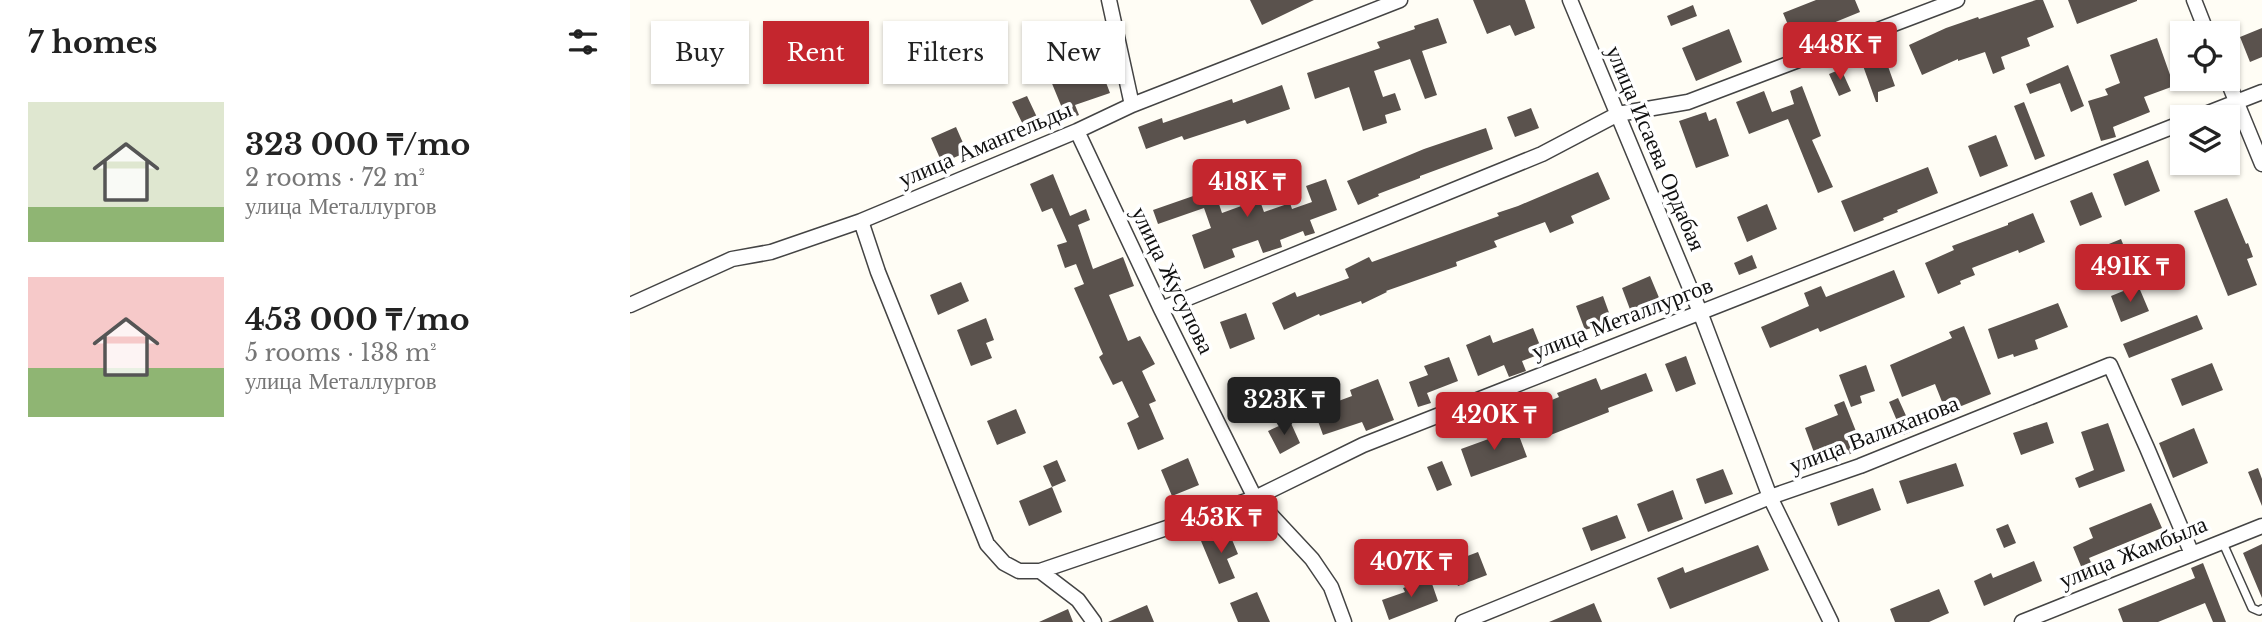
<!DOCTYPE html>
<html lang="en">
<head>
<meta charset="utf-8">
<style>
	body { margin:0; font-family:"Libre Baskerville",serif; background:#f6f6f6; color:#222; height:100vh; display:flex; flex-direction:column; font-size:26px; white-space:nowrap }
	* { box-sizing:border-box; margin:0 }
	p { font-size:23px; color:#767676 }
	.icon { flex:none; width:38px; height:38px; fill:none; stroke:currentColor; stroke-width:2; stroke-linecap:round; stroke-linejoin:round }
	.map { position:relative; flex:1; overflow:hidden }
	.sheet { display:flex; flex-direction:column; background:#fff; width:630px }
	.sheet>* { flex:none }
	.banner { position:absolute; left:21px; top:21px; width:665px; height:63px; display:flex; gap:14px }
	.tools { position:absolute; left:1540px; top:21px; display:grid; gap:14px }
	.tools a { display:grid; place-items:center; width:70px; height:70px; border-radius:0px; background:#fff; box-shadow:0 2px 5px #0004; font-size:35px }
	.price { position:absolute; translate:-50% -60px; padding:0 16px; border-radius:7px; background:#c4262e; color:#fff; font-size:23px; line-height:46px; filter:drop-shadow(0 2px 4px #0008) }
	.price::after { content:''; position:absolute; left:50%; top:42px; width:21px; height:16px; margin-left:-10px; background:inherit; clip-path:polygon(0 0,100% 0,50% 100%) }
	.price.active { background:#222; color:#fff }
	ul { padding:0; list-style:none }
	li { display:flex; align-items:center; gap:21px; height:175px; padding:0 28px }
	li span { display:grid; place-items:center; flex:none; width:196px; height:140px; border-radius:0px; color:#555 }
	li>.icon { margin-inline-start:auto }
	span .icon { width:84px; height:84px; fill:#fffc; stroke-width:1 }
	li b { font-size:30px }
	h2 { display:flex; justify-content:space-between; align-items:center; height:84px; padding:0 28px; font-size:30px }
	.chip { padding:0 24px; border-radius:0px; background:#fff; box-shadow:0 2px 5px #0004; font-size:24px; line-height:63px }
	.chip.active { background:#c4262e; color:#fff }
	main { display:flex; flex:1; min-height:0 }
	.map>svg:first-child { display:block }
	.building { fill:#5a524d }
	.lines { fill:none; stroke-linecap:round; stroke-linejoin:round }
	.lane-casing { stroke:#444; stroke-width:10 }
	.street-casing { stroke:#444; stroke-width:17 }
	.lane { stroke:#fff; stroke-width:7 }
	.street { stroke:#fff; stroke-width:14 }
	.labels { text-anchor:middle; dominant-baseline:central; stroke-width:7; stroke-linejoin:round; paint-order:stroke }
	.street-label { font-size:23px; fill:#111; stroke:#fff }
</style>
</head>
<body>
<main>
<section class="sheet">
<h2>7 homes<svg class="icon" aria-label="filters" viewBox="0 0 24 24"><path d="M4 7h16M4 17h16"/><circle cx="9" cy="7" r="2"/><circle cx="15" cy="17" r="2"/></svg></h2>
<ul>
<li><span style="background:linear-gradient(#dfe7d0 75%,#8fb573 0)"><svg class="icon" aria-label="home" viewBox="0 0 24 24"><path d="M3 11l9-7 9 7M6 9v11h12V9"/></svg></span><div><b>323 000 ₸/mo</b><p>2 rooms · 72 m²</p><p>улица Металлургов</p></div></li>
<li><span style="background:linear-gradient(#f6c9c9 65%,#8fb573 0)"><svg class="icon" aria-label="home" viewBox="0 0 24 24"><path d="M3 11l9-7 9 7M6 9v11h12V9"/></svg></span><div><b>453 000 ₸/mo</b><p>5 rooms · 138 m²</p><p>улица Металлургов</p></div></li>
</ul>
</section>
<div class="map">
<svg width="1632" height="622" viewBox="0 0 1632 622">
	<rect width="100%" height="100%" fill="#fffdf5"/>
	<path class="building" d="M620 0H684L632 25Z
		M843 0H895L905 28 885 36 880 25 857 34Z
		M1186 0H1225L1230 12 1164 39 1153 13Z
		M1406 0H1413L1424 27 1397 38 1400 46 1371 57 1375 69 1363 74 1355 52 1328 61V59L1292 75 1279 45 1316 28 1348 17 1349 19Z
		M1438 0H1507V1L1447 24Z
		M1063 5 1067 16 1041 26 1037 16Z
		M808 18 817 43 792 51 807 95 795 99 780 59 744 71 753 97 765 93 771 110 755 115 757 123 733 131 719 87 685 99 677 73 750 48 747 42 785 29 784 26Z
		M1632 28V57L1620 62 1610 37Z
		M1099 29 1112 62 1066 81 1052 48Z
		M1527 38 1544 86 1514 97 1520 112 1483 127 1486 137 1471 141 1458 101 1478 95 1475 89 1490 83 1480 55Z
		M421 47 433 77 469 64 480 93 445 105 449 115 437 120 409 52Z
		M1254 55 1265 86 1248 92V102H1246L1232 63Z
		M1438 65 1454 106 1441 112 1430 83 1400 94 1396 84Z
		M1211 69 1221 91 1209 96 1199 74Z
		M652 85 660 109 617 124 615 120 554 140 552 136 516 149 508 127 532 118 533 123 602 99 603 103Z
		M1172 86 1191 136 1182 140 1203 187 1188 193 1158 119 1119 134 1106 102 1134 91 1142 112 1164 104 1160 91Z
		M397 96 413 130 399 137 382 102Z
		M1394 102 1415 156 1405 160 1384 106Z
		M901 108 909 128 885 137 877 117Z
		M1076 112 1079 121 1086 118 1099 156 1066 168 1049 121Z
		M326 127 337 152 312 163 301 138Z
		M856 128 863 149 790 176V178L748 194 749 196 728 205 717 181 794 149Z
		M1366 135 1378 166 1350 177 1338 146Z
		M1518 160 1530 191 1495 206 1483 174Z
		M1562 163H1595L1567 175Z
		M1298 167 1308 193 1267 210 1268 212 1253 218 1254 220 1224 232 1211 201Z
		M968 172 980 199 941 216 944 223 920 233 915 222 864 241 867 247 826 262 827 266 756 291 757 292 732 304 731 301 690 316 689 314 654 330 642 303 665 292 667 297 719 278 715 269 739 257 742 262 869 216 867 213 888 206Z
		M620 173 634 212 660 203 662 209 682 202 676 186 696 179 707 210 680 220 685 233 675 236 673 231 650 240 652 247 633 253 628 240 602 249 605 257 574 269 562 235 581 228 574 208 528 224 523 210 569 194 565 182 580 177 592 213 614 205 605 179Z
		M423 174 440 216 456 209 460 220 448 225 463 269 493 257 504 286 479 295 498 341 510 336 525 364 512 371 526 401 519 404 534 439 508 450 497 423 509 417 492 381 483 385 469 357 473 354 444 288 454 284 446 264 435 268 427 245 437 242 422 208 412 212 400 184Z
		M1462 192 1472 217 1450 226 1440 201Z
		M1597 198 1616 244 1618 243 1623 257 1617 259 1627 285 1598 296 1564 211Z
		M1137 204 1147 229 1117 242 1107 217Z
		M1403 213 1415 242 1389 253 1388 250 1342 268 1345 275 1330 281 1331 284 1308 294 1295 263 1324 250 1322 246 1378 225V223Z
		M1491 239 1501 264 1467 278 1457 253Z
		M1122 255 1127 268 1109 275 1104 263Z
		M1264 270 1275 297 1190 332 1188 328 1140 348 1131 327 1179 306 1174 293 1191 286 1196 297Z
		M1020 276 1030 300 1001 312 992 288Z
		M331 282 339 301 308 315 300 295Z
		M1508 285 1519 311 1491 322 1481 296Z
		M973 296 982 321 955 330 946 306Z
		M1428 303 1438 327 1405 340 1408 349 1384 357 1383 354 1368 359 1358 329Z
		M616 313 625 339 600 349 590 322Z
		M1567 315 1573 329 1499 358 1493 344Z
		M356 318 364 340 356 343 362 358 341 366 327 330Z
		M1334 326 1361 394 1329 407 1330 412 1318 417 1305 384 1272 397 1260 365 1322 338 1319 332Z
		M903 328 913 353 892 361 896 371 879 377 874 365 848 376 836 345 860 335 863 343Z
		M1056 356 1066 384 1046 392 1035 364Z
		M819 357 828 381 797 393 801 403 788 407 779 382 798 375 794 366Z
		M1582 363 1593 390 1552 406 1541 379Z
		M1236 365 1245 391 1230 396 1232 403 1221 407 1209 375Z
		M1016 373 1023 391 978 408 979 412 918 436 907 406 929 397 927 393 966 378 971 390Z
		M748 379 764 420 736 431 732 422 693 435 684 410 722 396 720 390Z
		M1268 398 1283 431 1273 435 1259 402Z
		M1214 401 1233 449 1189 466 1175 428 1208 415 1204 405Z
		M386 409 396 433 367 445 357 421Z
		M660 421 670 443 650 454 638 431Z
		M1417 422 1424 443 1391 455 1383 433Z
		M1478 423 1495 471 1449 488 1445 478 1464 470 1451 432Z
		M885 425 897 457 841 477 831 449 864 437 862 433Z
		M1564 428 1578 463 1543 478 1529 443Z
		M558 458 569 485 542 496 531 470Z
		M427 460 436 481 422 487 413 466Z
		M812 461 822 485 807 491 797 467Z
		M1326 463 1334 486 1277 504 1269 481Z
		M1628 468 1632 479V506L1618 472Z
		M1093 469 1103 494 1075 504 1066 479Z
		M422 487 432 512 399 526 389 501Z
		M1243 488 1251 510 1208 526 1200 503Z
		M1043 490 1053 519 1018 532 1007 504Z
		M1521 503 1532 528 1459 558 1463 567 1453 571 1443 547 1463 538 1459 528Z
		M987 515 996 538 961 551 952 528Z
		M1378 524 1386 543 1374 548 1366 529Z
		M598 530 608 554 597 559 605 578 589 584 571 541Z
		M1632 544V598L1613 553Z
		M1128 545 1139 570 1040 609 1027 578 1053 567 1055 573Z
		M848 552 857 575 828 586 819 563Z
		M1404 561 1412 581 1354 606 1344 581 1361 573 1363 578Z
		M1573 563 1596 622H1583L1575 603 1528 622H1493L1488 609 1565 578 1561 568Z
		M800 578 808 601 759 620 752 600 775 592 773 588Z
		M1309 589 1319 613 1299 622H1265L1260 609Z
		M627 592 640 622H608L600 603Z
		M964 603 972 622H919Z
		M517 605 524 622H478Z
		M438 609 443 622H409Z"/>
	<g class="lines">
		<g class="lane-casing">
			<path id="lane" d="M1592 541 1622 608 1629 611 1632 609"/>
		</g>
		<g class="street-casing">
			<path id="street" d="M479 0 502 105
				M940 0 1070 312 1140 497 1201 622
				M1564 0 1577 33
				M1597 79 1632 164
				M1568 117 1632 92
				M447 131 531 309 625 498 682 559 701 587 714 622
				M231 221 248 272 357 544 374 563 389 571H410L448 600 464 622
				M0 305 102 259 141 252 231 221 447 131 502 105 770 0
				M531 309 912 154 988 114 1058 102 1327 0
				M410 571 625 498 733 445 1552 123
				M833 622 1140 497 1230 466 1480 365 1517 448 1562 554
				M1392 622 1632 526"/>
		</g>
		<use href="#lane" class="lane"/>
		<use href="#street" class="street"/>
	</g>
	<g class="labels">
		<g class="street-label">
			<text transform="translate(355 144) rotate(-23)">улица Амангельды</text>
			<text transform="translate(1026 148) rotate(67)">улица Исаева Ордабая</text>
			<text transform="translate(543 280) rotate(64)">улица Жусупова</text>
			<text transform="translate(992 318) rotate(-21)">улица Металлургов</text>
			<text transform="translate(1244 434) rotate(-21)">улица Валиханова</text>
			<text transform="translate(1503 552) rotate(-22)">улица Жамбыла</text>
		</g>
	</g>
</svg>
<div class="tools">
<a><svg class="icon" aria-label="locate" viewBox="0 0 24 24"><circle cx="12" cy="12" r="6"/><path d="M12 2v4M12 18v4M2 12h4M18 12h4"/></svg></a>
<a><svg class="icon" aria-label="layers" viewBox="0 0 24 24"><path d="M12 4l9 5-9 5-9-5zM3 14l9 5 9-5"/></svg></a>
</div>
<b class="price" style="left:1210px;top:82px">448K ₸</b>
<b class="price" style="left:617px;top:219px">418K ₸</b>
<b class="price" style="left:1500px;top:304px">491K ₸</b>
<b class="price active" style="left:654px;top:437px">323K ₸</b>
<b class="price" style="left:864px;top:452px">420K ₸</b>
<b class="price" style="left:591px;top:555px">453K ₸</b>
<b class="price" style="left:781px;top:599px">407K ₸</b>
<div class="banner">
<a class="chip">Buy</a>
<a class="chip active">Rent</a>
<a class="chip">Filters</a>
<a class="chip">New</a>
</div>
</div>
</main>
</body>
</html>
